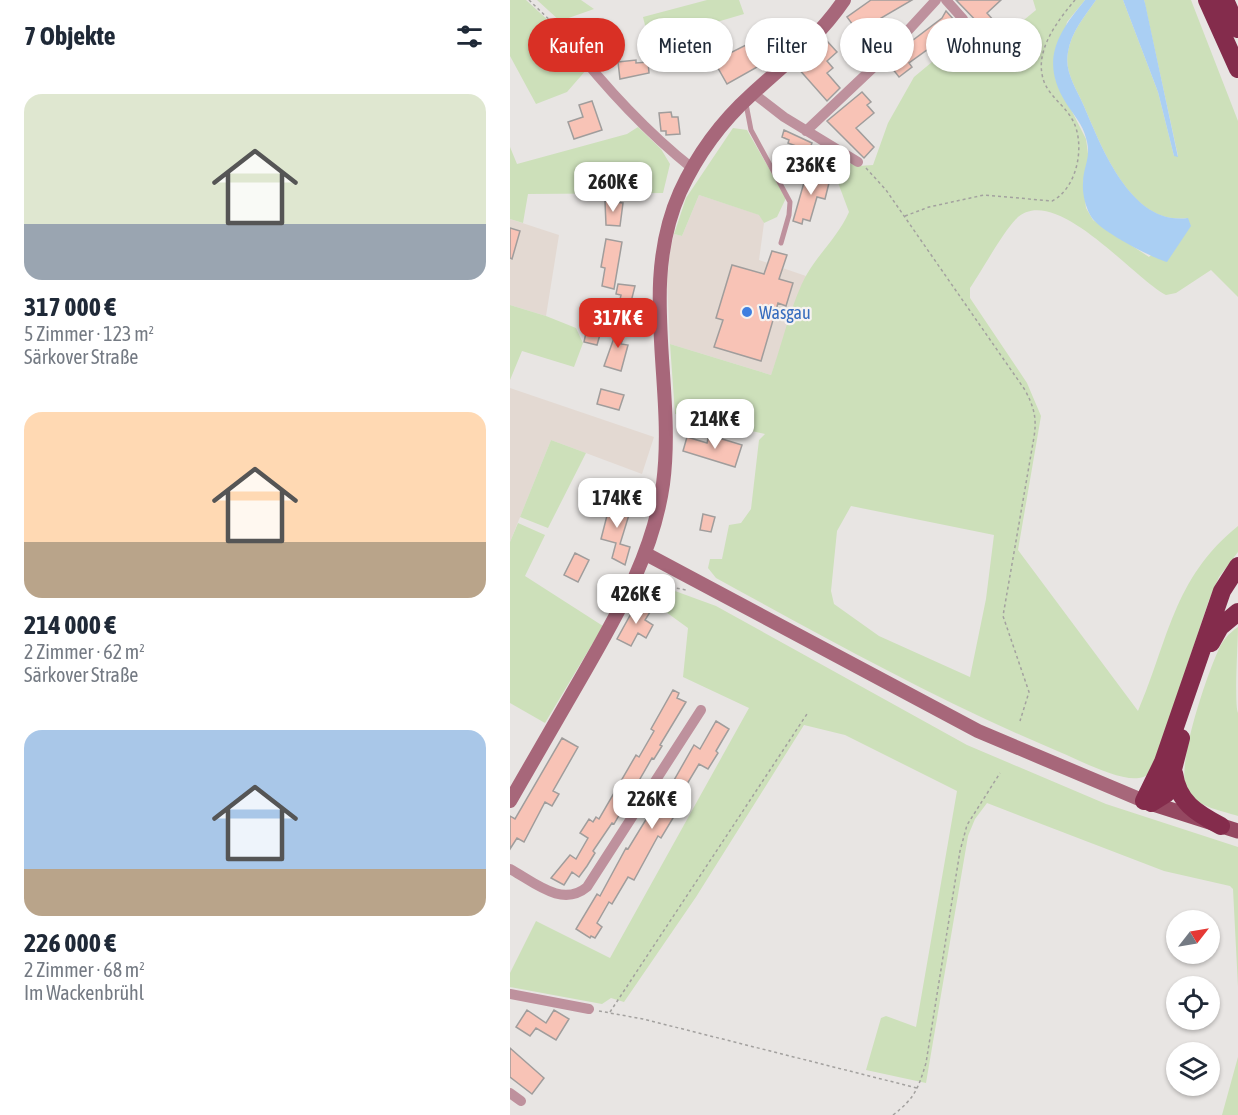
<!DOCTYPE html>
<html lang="de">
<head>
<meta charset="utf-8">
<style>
	body { margin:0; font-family:"Asap Condensed",sans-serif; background:#f2f2f3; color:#1f2937; height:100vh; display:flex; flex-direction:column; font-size:22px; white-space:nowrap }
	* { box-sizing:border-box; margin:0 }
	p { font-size:20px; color:#747a83 }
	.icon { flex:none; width:33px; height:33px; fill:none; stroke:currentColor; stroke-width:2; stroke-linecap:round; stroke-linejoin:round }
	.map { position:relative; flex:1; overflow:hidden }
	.sheet { display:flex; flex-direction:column; background:#fff; width:510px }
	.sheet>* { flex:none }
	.guide { position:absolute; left:18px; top:18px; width:570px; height:54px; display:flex; gap:12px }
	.needle { width:39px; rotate:59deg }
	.controls { position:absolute; left:656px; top:910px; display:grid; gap:12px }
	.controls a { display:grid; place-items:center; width:54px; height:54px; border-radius:50%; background:#fff; box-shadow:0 2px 4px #0004; font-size:30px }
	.price { position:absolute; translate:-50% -51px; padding:0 14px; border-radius:12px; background:#fff; color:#222; font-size:20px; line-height:39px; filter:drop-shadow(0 2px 3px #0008) }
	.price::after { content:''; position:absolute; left:50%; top:36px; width:18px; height:14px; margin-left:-9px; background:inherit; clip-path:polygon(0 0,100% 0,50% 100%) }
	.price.on { background:#d93025; color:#fff }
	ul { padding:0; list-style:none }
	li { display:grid; align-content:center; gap:12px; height:318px; padding:0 24px }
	li span { display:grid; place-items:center; height:186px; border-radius:18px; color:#555 }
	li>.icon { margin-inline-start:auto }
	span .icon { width:108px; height:108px; fill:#fffc; stroke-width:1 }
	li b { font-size:26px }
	h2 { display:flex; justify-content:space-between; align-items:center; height:72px; padding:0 24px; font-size:26px }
	.chip { padding:0 21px; border-radius:27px; background:#fff; box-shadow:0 2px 4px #0004; font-size:21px; line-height:54px }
	.chip.on { background:#d93025; color:#fff }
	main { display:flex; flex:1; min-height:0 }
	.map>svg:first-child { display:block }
	.built { fill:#e3d9d2 }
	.green { fill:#cde0ba; fill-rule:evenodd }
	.water { fill:#aacff3 }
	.building { fill:#f8c3b6; stroke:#a09d9c; stroke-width:1.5 }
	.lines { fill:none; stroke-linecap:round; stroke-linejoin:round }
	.path { stroke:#a3a19f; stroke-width:1.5; stroke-dasharray:3 3; stroke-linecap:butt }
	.service { stroke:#be919d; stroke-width:5 }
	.minor { stroke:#be919d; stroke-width:10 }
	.secondary { stroke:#a7677a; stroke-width:14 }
	.primary { stroke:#954861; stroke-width:15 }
	.motorway { stroke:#842c4c; stroke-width:18 }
	.shop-dot { fill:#3f7fe0; stroke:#f6f2f0; stroke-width:2 }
	.labels { text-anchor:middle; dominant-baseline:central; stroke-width:4.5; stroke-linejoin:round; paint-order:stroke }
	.shop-label { font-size:18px; fill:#366cbe; stroke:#f6f2f0; text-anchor:start }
</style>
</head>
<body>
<main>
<section class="sheet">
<h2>7 Objekte<svg class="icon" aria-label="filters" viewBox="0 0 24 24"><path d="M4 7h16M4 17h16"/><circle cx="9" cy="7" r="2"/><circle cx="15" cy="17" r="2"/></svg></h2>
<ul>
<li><span style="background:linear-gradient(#dfe7d0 70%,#9aa5b1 0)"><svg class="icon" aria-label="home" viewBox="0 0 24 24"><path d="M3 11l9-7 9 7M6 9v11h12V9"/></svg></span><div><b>317 000 €</b><p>5 Zimmer · 123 m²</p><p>Särkover Straße</p></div></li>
<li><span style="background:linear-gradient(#ffd9b3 70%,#b9a48a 0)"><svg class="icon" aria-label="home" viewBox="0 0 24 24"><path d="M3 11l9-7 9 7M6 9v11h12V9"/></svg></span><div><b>214 000 €</b><p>2 Zimmer · 62 m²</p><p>Särkover Straße</p></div></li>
<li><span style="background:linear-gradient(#a9c7e8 75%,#b9a48a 0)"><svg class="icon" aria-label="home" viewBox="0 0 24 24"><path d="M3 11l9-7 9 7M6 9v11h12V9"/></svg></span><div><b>226 000 €</b><p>2 Zimmer · 68 m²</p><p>Im Wackenbrühl</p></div></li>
</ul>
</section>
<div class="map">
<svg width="728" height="1115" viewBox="0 0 728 1115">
	<rect width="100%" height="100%" fill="#e8e5e3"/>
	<path class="built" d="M189 195 250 215 254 223 249 260 296 276 261 375 160 344 157 280 160 252 164 234 172 236Z
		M0 219 49 235 36 316 0 305Z
		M0 388 144 437 132 474 41 440 0 542Z"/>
	<path class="green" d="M0 0H16L41 23 77 69 57 92 26 104 0 56Z
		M27 0H71L84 9 50 21Z
		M197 0H229L234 14 139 42 133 17Z
		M523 0H575L557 22 545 78 576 139 579 161 573 182 576 208 583 220 639 257 677 218C620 226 591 145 573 104 566 88 554 71 558 52 561 32 575 16 586 0H613L648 92 664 156H668L634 0H681L728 121V297L701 270 666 293 656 295C624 279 544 181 506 219 491 235 473 269 460 288V298L517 383 531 416 508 550 628 711C658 642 663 578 728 526V552L709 577 699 600 643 768C639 773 637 777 629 778 609 781 571 761 552 753 432 703 319 640 206 578L198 568 200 559H212L219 525 231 523 241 509 249 440 255 434 165 414 160 344 261 375C272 345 282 300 297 274 310 252 329 235 339 212L327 180 326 162 330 160 348 166 363 165 378 123 404 77 434 52 455 69 526 10ZM341 506 484 535 476 599 460 677 369 636 324 604 321 591 327 531Z
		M128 127 151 149 160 164 153 193 18 194 13 223 0 219V147L7 164 117 134Z
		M223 128 237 130 276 198 267 217 254 223 249 215 189 195 172 236 164 234 176 198Z
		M0 305 36 316 66 328 73 343 64 367 12 351 0 380Z
		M41 440 76 453 38 528 10 517Z
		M8 523 35 535 15 576 93 626 35 723 0 703V542Z
		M165 591 206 606 457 745 596 804 728 847V987L723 889 720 886 654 871 477 803 465 819 458 836 416 1083 356 1070 371 1018 376 1016 406 1027 447 791 335 735 294 725 186 897 114 1002 101 998 92 1004 0 987V973L26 921 100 958 239 708 173 677 178 628 138 599 150 592Z
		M728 627C728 642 724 704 728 713V816C713 811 688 807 678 793 663 772 697 675 708 651 712 641 719 633 728 627Z
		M728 1055V1115H712L728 1057Z"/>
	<path class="water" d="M575 0H586C575 16 561 32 558 52 554 71 566 88 573 104 591 145 620 226 678 218L681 226 657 262C640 257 592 232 582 218 576 209 572 194 573 183 573 166 582 158 576 138 573 125 563 114 556 103 530 61 547 34 575 0Z
		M613 0H634L635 3 668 157 664 156 648 92Z"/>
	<path class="building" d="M361 0H402L371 18 373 23 351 36 337 17Z
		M446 0H491L477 13 484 21 475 30Z
		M436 11 445 21 429 35 432 39 399 63 402 67 389 77 378 63 391 53 390 50 432 18Z
		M108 30 110 46 83 48 81 33Z
		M244 41 256 62 217 84 204 61Z
		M317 41 327 52 317 61 323 68 317 73 330 88 317 101 287 67Z
		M126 60V63L138 62 139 73 110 79 108 62Z
		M352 92 361 102 357 105 364 113 346 128 364 147 354 158 317 121Z
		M82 101 92 130 64 139 58 122 73 117 69 105Z
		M161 112 162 117H168L170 134 156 135V131H151L149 113Z
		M274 130 302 143 299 151 278 143 279 140 272 137Z
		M297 172 320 179 315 199 307 197 300 221 293 219 292 224 283 221Z
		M95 201 113 203 110 226 96 225Z
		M0 228 10 231 2 259 0 258Z
		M96 239 112 242 104 289 92 286 95 268 91 267Z
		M262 251 277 255 269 279 283 283 276 306 268 303 251 361 204 347 213 320 206 318 222 265 254 274Z
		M108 284 125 286 120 306 109 304 111 295 106 294Z
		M110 321 118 324 111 344 118 345 111 371 94 366Z
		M77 328 91 331 87 345 74 342Z
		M91 389 114 395 109 410 87 404Z
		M199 435 232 445 225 467 173 451 177 437 197 443Z
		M101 500 122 505 110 544 120 547 115 565 102 558 106 543 91 539Z
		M193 514 205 517 201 532 190 530Z
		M65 553 79 560 68 582 54 575Z
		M128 601 142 609 135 620 143 625 136 638 128 633 121 646 107 639Z
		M163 690 169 693 167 698 176 702 150 745 152 746 144 759 142 758 104 824 102 823 83 851 85 853 77 866 69 877 62 872 54 885 41 878 60 855 66 859 78 838 70 833 79 819 83 822 86 817 89 819 126 755 129 757 144 731 141 729Z
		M206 721 219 729 206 751 208 753 198 769 189 764 171 794 177 802 173 810 170 808 166 813 151 838 148 836 124 880 118 877 102 904 99 902 87 923 92 927 85 938 81 936 80 938 66 929 87 894 90 896 116 848 118 849 143 808 147 810 184 745 190 749Z
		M52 738 68 747 43 791 49 794 42 806 35 802 14 842 7 838 0 849V816L5 819Z
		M17 1010 36 1023 44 1010 59 1019 46 1040 26 1028 20 1036 6 1027Z
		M0 1048 34 1078 22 1094 0 1077Z"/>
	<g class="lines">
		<path class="path" d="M19 0 49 29
			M356 168 376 190 515 390C524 407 527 418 524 437L493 616 519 692 510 721
			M395 216 419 207 474 195 542 201C568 188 576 143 562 119 553 103 535 94 532 74 527 47 549 19 565 0
			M162 581 161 587 176 590
			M89 1011 133 1019 407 1088
			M100 1012 297 714
			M383 1115C405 1098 408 1089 416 1063L450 851 457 825 490 773"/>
		<path class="service" d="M236 104 241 130 280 202 279 215 271 243"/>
		<path class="minor" d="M436 0 453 19
			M56 37C94 86 133 129 182 168
			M243 93 274 117 348 162
			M296 131 368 63 426 0
			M0 869C24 882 52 908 77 887L191 710
			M0 994 79 1009
			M0 1093 11 1101"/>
		<path class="secondary" d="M136 554 468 731 634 801
			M0 801C25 757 50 714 75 671 109 611 143 554 153 484 166 386 128 286 170 192 187 155 212 121 242 94 275 64 309 37 334 0"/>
		<path class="primary" d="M634 801 728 831"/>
		<path class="motorway" d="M697 0 728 69
			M715 0 728 29
			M701 643 710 627 728 612
			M664 773C668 802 686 813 711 826
			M634 801 653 762 712 591 728 566
			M641 803 657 793 671 738"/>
	</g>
	<circle class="shop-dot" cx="237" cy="312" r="6"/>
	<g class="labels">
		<g class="shop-label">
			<text x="249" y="312">Wasgau</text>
		</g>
	</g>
</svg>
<div class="controls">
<a><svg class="needle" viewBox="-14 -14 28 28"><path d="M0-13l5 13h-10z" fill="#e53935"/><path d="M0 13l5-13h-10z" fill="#747a83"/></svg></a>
<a><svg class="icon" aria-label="locate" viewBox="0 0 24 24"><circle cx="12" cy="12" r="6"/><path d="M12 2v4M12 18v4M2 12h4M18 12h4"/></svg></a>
<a><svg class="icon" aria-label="layers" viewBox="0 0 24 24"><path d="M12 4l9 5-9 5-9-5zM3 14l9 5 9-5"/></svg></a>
</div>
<b class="price" style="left:301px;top:196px">236K €</b>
<b class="price" style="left:103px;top:213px">260K €</b>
<b class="price on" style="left:108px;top:349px">317K €</b>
<b class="price" style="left:205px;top:450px">214K €</b>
<b class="price" style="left:107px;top:529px">174K €</b>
<b class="price" style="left:126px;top:625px">426K €</b>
<b class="price" style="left:142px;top:830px">226K €</b>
<div class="guide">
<a class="chip on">Kaufen</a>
<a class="chip">Mieten</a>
<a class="chip">Filter</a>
<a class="chip">Neu</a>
<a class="chip">Wohnung</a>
</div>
</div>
</main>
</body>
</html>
